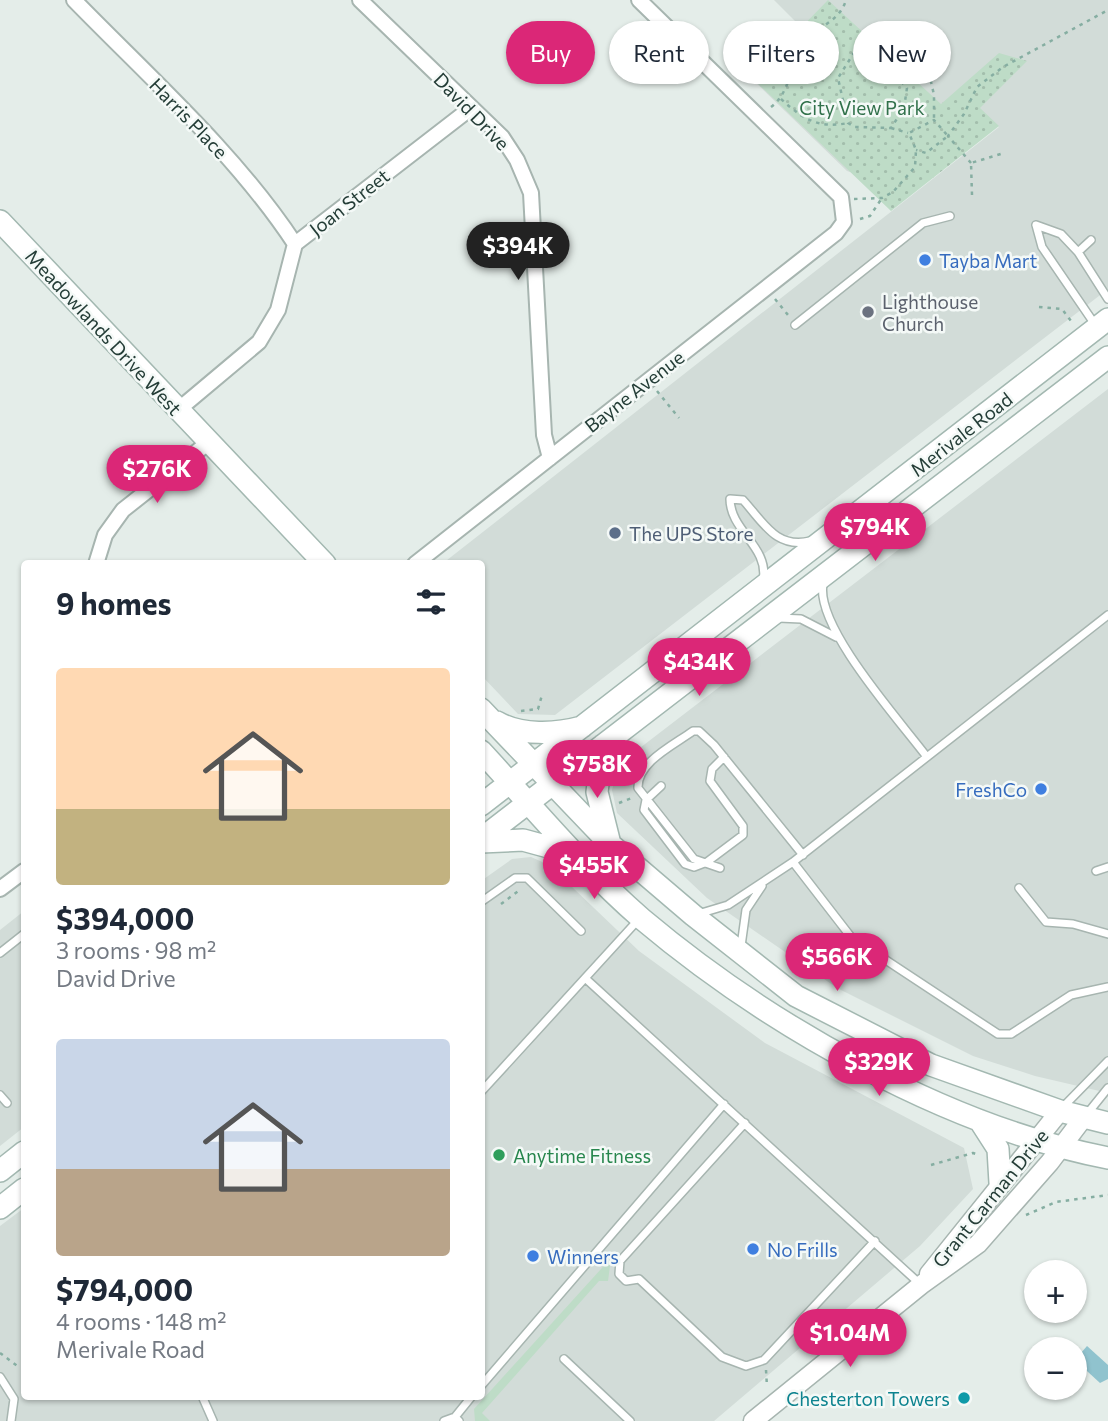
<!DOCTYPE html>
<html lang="en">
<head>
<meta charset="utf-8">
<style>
	body { margin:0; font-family:Commissioner,sans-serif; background:#f6f6f7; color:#1f2937; height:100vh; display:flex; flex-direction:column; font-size:26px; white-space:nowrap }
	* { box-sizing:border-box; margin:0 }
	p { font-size:23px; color:#747a83 }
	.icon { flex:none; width:38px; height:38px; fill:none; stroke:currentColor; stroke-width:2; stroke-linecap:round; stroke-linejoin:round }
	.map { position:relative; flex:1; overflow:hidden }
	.details { position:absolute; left:21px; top:560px; width:464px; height:840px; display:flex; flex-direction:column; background:#fff; border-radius:7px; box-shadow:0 2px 5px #0004 }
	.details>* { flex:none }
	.top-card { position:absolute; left:506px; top:21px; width:497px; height:63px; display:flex; gap:14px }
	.tools { position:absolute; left:1024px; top:1260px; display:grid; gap:14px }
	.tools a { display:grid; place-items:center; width:63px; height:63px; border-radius:50%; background:#fff; box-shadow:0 2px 5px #0004; font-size:35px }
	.price { position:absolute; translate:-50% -60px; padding:0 16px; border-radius:24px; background:#db2777; color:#fff; font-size:23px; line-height:46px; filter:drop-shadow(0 2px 4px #0008) }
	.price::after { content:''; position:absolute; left:50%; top:42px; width:21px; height:16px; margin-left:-10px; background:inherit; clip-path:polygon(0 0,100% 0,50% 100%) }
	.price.current { background:#222; color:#fff }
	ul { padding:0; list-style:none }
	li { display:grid; align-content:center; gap:14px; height:371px; padding:0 35px }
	li span { display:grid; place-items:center; height:217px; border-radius:7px; color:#555 }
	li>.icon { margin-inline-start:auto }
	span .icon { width:126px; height:126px; fill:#fffc; stroke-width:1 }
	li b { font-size:30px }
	h2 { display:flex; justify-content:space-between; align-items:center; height:84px; padding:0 35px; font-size:30px }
	.chip { padding:0 24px; border-radius:32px; background:#fff; box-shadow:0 2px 5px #0004; font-size:24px; line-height:63px }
	.chip.current { background:#db2777; color:#fff }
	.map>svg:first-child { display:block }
	.built { fill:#d2dcd8 }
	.green { fill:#bedcc7 }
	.park { fill:url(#park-dots) }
	.water { fill:#90c3ce }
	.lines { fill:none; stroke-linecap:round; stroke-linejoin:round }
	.service-casing { stroke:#a7b5b0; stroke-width:10 }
	.minor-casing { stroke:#a7b5b0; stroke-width:18 }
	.tertiary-casing { stroke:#a7b5b0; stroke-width:21 }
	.secondary-casing { stroke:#a3b8b1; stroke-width:24 }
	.path { stroke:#86aea2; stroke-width:2.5; stroke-dasharray:3.5 5; stroke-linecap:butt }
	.service { stroke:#fff; stroke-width:7 }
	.minor { stroke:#fff; stroke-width:14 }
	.tertiary { stroke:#fff; stroke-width:18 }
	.secondary { stroke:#fff; stroke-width:21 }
	.shop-dot { fill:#3f7fe0; stroke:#f4f9f7; stroke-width:2.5 }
	.worship-dot { fill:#6b7280; stroke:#f4f9f7; stroke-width:2.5 }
	.service-dot { fill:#5c6f8a; stroke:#f4f9f7; stroke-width:2.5 }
	.leisure-dot { fill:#2e9e5b; stroke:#f4f9f7; stroke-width:2.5 }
	.culture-dot { fill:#0f9aa8; stroke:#f4f9f7; stroke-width:2.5 }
	.labels { text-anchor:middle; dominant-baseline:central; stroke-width:5; stroke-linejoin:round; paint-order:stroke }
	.park-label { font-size:19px; fill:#31714b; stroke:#f4f9f7 }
	.street-label { font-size:19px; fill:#243d37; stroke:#f4f9f7 }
	.shop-label { font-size:19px; fill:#366cbe; stroke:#f4f9f7; text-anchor:start }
	.worship-label { font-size:19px; fill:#5b616d; stroke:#f4f9f7; text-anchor:start }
	.service-label { font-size:19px; fill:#4e5e75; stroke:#f4f9f7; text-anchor:start }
	.leisure-label { font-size:19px; fill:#27864d; stroke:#f4f9f7; text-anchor:start }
	.culture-label { font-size:19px; fill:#0d838f; stroke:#f4f9f7; text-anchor:end }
</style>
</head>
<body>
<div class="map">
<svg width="1108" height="1421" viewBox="0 0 1108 1421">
	<defs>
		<pattern id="park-dots" width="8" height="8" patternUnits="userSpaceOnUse" patternTransform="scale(1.75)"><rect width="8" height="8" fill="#bedcc7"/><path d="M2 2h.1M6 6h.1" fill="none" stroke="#a3beac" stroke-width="1.8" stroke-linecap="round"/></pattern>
	</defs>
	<rect width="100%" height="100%" fill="#e4ede9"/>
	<path class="built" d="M774 0H1108V289L555 715 518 714 481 675V564H442L999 127 979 108 942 105 853 173 847 171 752 79 802 28Z
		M1108 389V1093L1035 1076 973 1056 837 988 707 898 617 813 612 790 619 764Z
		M531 857 549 865 639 951 765 1043 964 1148 973 1189 920 1246 714 1421H0V1226L24 1208V1396H481V881L512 859Z
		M24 911V1127L0 1146V930Z"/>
	<path class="green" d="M611 1258 608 1281H599L482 1413 490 1421H475L474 1409Z"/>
	<path class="park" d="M828 0 941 104 999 53 1027 61 980 108 999 126 891 211 752 78Z"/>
	<path class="water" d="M1087 1346 1108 1365V1379L1100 1383 1075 1360Z"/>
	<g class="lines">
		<g class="service-casing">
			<path id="service" d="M1036 225 1042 247 1096 326
				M1036 225 1061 234 1078 252 1108 299
				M1078 252 1091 240
				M795 325 923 223 950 216
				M763 581C770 547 730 531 730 499L743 500C764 523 776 549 810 541
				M823 584C815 627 900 721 927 757
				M779 618 801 619 836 637
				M661 786 646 800 644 810 685 864 694 867 707 862 743 835V826L710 781 712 769 724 757
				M793 862 851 937 998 1034H1011L1071 995 1108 987
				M720 868 694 859 638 788C637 762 674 745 693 731H699L714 745 803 855
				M1096 871 1108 867
				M1019 888 1046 922 1073 924 1108 934
				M481 902 515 878H527L581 931
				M698 914 728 905 793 862 1108 615
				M741 946 746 910 762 886
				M0 953 24 934
				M585 978 920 1284
				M481 1092 639 919
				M0 1095 7 1103
				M1062 1108 1108 1061
				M1087 1114 1108 1088
				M745 1123 620 1261 619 1274 626 1281 639 1279 722 1357 746 1366 764 1360 875 1241
				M564 1359 630 1421
				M0 1377 14 1399 11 1421
				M481 1386 724 1104
				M202 1396 213 1421
				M455 1417 472 1396
				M444 1421 455 1417 459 1421"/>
		</g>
		<g class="minor-casing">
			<path id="minor" d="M74 0C150 78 235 153 295 244
				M360 0 502 137 517 160 531 193 544 435 550 458
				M178 410 259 342 278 310 295 244 471 108
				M96 564 105 535 123 510 209 442
				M415 564 836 233 844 222 841 197 639 0
				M0 889 24 871"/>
		</g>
		<g class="tertiary-casing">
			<path id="tertiary" d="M929 1274 1060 1111
				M753 1421 921 1285 978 1244 1050 1162 1084 1117"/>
		</g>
		<g class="secondary-casing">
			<path id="secondary" d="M0 221 325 564
				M481 709 611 845 693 915 796 996 931 1065 1060 1111 1108 1123
				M497 722C521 736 556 734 582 727
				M603 745 597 792 609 840
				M481 751C533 807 584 869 642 919 768 1025 945 1126 1108 1158
				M481 805 1108 319
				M481 839 1108 357
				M481 842 523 840 578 855
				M980 1121 998 1149 1000 1183
				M0 1171 24 1152
				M0 1208 24 1189"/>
		</g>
		<path class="path" d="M864 47C881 59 893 72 907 88L904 108 891 128 855 127 848 123 838 78 857 48Z
			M864 47 882 21
			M927 64 934 95V120
			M781 99C803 119 818 129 848 123
			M771 107C791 92 789 66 802 46 814 26 839 24 846 0
			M891 128 908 133
			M971 163 948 136 964 114 977 87 1003 67 1108 10
			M972 195 971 163 1004 153
			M854 199 882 198 893 192 915 167 916 150 909 133 934 120 948 136 926 153 916 150
			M860 219 870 216 882 198
			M775 299 788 315
			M1039 307 1062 309 1071 321
			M657 391 679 418
			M521 711 538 709 542 695
			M619 803 632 798
			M501 904 521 889
			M931 1165 973 1153 979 1155
			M1026 1215 1056 1202 1108 1195
			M807 1331 820 1346
			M0 1353 20 1368
			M766 1370 767 1387"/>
		<use href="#service" class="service"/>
		<use href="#minor" class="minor"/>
		<use href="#tertiary" class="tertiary"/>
		<use href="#secondary" class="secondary"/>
	</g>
	<g class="shop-dot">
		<circle cx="925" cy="260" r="7"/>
		<circle cx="1041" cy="789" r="7"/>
		<circle cx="753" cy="1249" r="7"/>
		<circle cx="533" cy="1256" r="7"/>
	</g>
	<circle class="worship-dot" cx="868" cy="312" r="7"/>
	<circle class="service-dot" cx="615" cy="533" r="7"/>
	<circle class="leisure-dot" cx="499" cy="1155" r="7"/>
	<circle class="culture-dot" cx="964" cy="1398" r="7"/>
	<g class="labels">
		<g class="park-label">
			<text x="862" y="107">City View Park</text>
		</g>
		<g class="street-label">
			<text transform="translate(472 111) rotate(46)">David Drive</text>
			<text transform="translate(189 118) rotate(46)">Harris Place</text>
			<text transform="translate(349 202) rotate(-38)">Joan Street</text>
			<text transform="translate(104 332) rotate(47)">Meadowlands Drive West</text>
			<text transform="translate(634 391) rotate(-38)">Bayne Avenue</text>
			<text transform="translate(961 434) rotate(-38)">Merivale Road</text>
			<text transform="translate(990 1198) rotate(-51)">Grant Carman Drive</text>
		</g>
		<g class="shop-label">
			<text x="939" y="260">Tayba Mart</text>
			<text x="1027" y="789" text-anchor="end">FreshCo</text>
			<text x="767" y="1249">No Frills</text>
			<text x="547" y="1256">Winners</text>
		</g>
		<g class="worship-label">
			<text x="882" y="301">Lighthouse<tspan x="882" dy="22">Church</tspan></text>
		</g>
		<g class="service-label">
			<text x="629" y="533">The UPS Store</text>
		</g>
		<g class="leisure-label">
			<text x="513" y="1155">Anytime Fitness</text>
		</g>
		<g class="culture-label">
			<text x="950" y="1398">Chesterton Towers</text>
		</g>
	</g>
</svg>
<div class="tools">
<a>+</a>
<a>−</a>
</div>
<b class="price current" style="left:518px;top:282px">$394K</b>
<b class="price" style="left:157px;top:505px">$276K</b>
<b class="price" style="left:875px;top:563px">$794K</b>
<b class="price" style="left:699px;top:698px">$434K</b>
<b class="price" style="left:597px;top:800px">$758K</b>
<b class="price" style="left:594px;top:901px">$455K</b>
<b class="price" style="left:837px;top:993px">$566K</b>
<b class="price" style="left:879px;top:1098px">$329K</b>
<b class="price" style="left:850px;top:1369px">$1.04M</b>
<div class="top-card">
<a class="chip current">Buy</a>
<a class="chip">Rent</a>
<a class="chip">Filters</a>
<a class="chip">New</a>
</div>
<section class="details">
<h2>9 homes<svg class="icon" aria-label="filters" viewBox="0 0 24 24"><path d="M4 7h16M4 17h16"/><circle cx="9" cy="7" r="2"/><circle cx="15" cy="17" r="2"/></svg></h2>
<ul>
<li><span style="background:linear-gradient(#ffd9b3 65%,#c2b280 0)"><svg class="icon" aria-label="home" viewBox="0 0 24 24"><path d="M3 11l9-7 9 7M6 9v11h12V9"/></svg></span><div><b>$394,000</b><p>3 rooms · 98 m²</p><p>David Drive</p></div></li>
<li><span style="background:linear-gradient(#c9d6e8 60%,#b9a48a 0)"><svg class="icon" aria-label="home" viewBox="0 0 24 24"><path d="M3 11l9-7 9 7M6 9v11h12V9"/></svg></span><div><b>$794,000</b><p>4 rooms · 148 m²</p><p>Merivale Road</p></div></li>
</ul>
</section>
</div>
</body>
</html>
